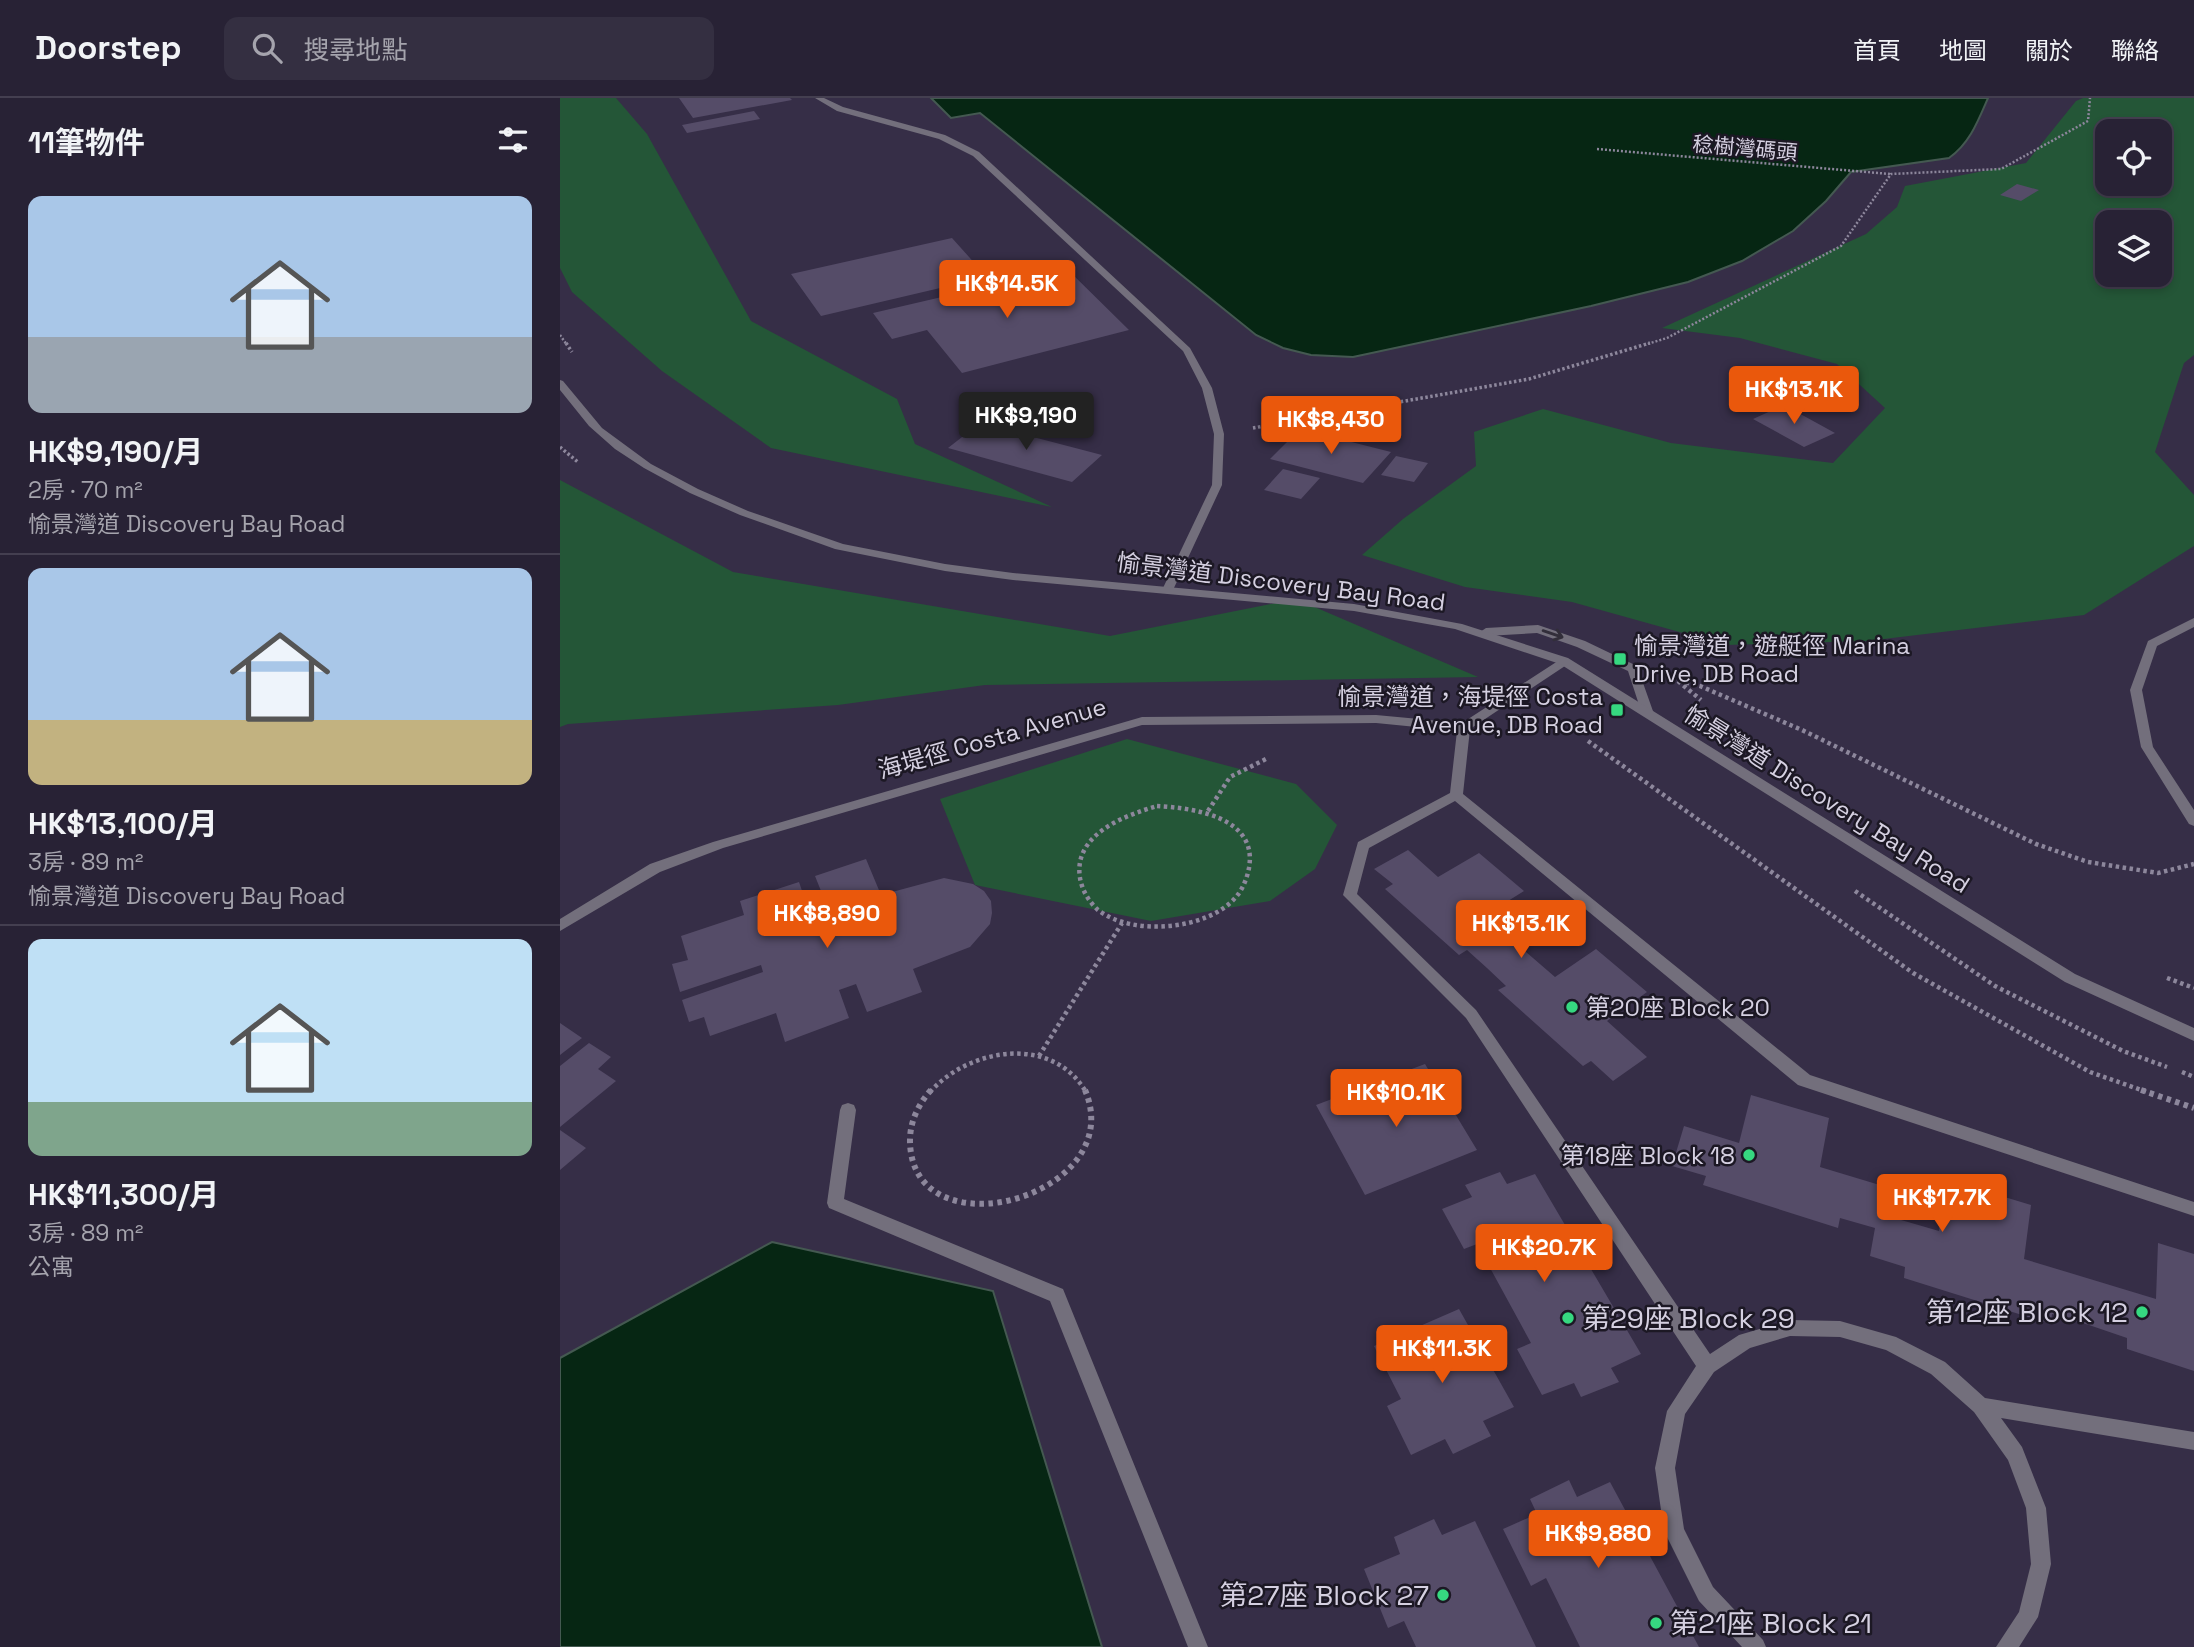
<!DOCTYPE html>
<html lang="zh-TW">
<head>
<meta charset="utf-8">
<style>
	body { margin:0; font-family:"Space Grotesk","Noto Sans TC",sans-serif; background:#342f41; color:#f1f3f6; height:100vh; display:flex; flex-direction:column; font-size:26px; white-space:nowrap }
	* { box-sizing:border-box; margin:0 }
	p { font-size:23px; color:#a5a4ad }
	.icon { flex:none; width:38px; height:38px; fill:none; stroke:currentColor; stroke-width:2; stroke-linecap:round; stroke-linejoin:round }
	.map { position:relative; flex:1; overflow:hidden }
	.details { display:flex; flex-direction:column; background:#282235; width:560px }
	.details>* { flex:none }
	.controls { position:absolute; left:1535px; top:21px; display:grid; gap:14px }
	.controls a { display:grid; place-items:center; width:77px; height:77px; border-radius:14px; background:#282235; box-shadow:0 4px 10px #0003,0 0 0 2px #443f50; font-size:35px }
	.price { position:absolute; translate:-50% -60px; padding:0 16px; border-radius:7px; background:#ea580c; color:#fff; font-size:23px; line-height:46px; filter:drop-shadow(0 2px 4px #0008) }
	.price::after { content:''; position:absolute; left:50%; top:42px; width:21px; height:16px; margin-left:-10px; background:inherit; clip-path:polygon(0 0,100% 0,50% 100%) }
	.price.active { background:#222; color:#fff }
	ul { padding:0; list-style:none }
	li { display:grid; align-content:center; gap:14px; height:371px; padding:0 28px }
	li+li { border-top:2px solid #443f50 }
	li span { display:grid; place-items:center; height:217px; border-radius:14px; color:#555 }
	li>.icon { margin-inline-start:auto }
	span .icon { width:126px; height:126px; fill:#fffc; stroke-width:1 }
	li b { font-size:30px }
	h2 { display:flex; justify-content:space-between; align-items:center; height:84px; padding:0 28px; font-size:30px }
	header { display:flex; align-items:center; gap:42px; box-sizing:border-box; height:98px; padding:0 35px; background:#282235; border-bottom:2px solid #443f50 }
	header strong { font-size:33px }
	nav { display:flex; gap:38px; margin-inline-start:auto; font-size:24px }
	.search { width:490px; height:63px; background:#342f41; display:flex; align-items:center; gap:18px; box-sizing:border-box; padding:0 24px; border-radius:14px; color:#a5a4ad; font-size:26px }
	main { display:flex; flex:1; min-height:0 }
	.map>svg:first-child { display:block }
	.green { fill:#245637; fill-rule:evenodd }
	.water { fill:#062613; stroke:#445951; stroke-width:2 }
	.building { fill:#554c68 }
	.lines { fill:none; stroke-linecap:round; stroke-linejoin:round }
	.path-far3 { stroke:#8d879c; stroke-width:2.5; stroke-dasharray:2 2; stroke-linecap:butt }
	.path-far2 { stroke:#8d879c; stroke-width:3.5; stroke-dasharray:2.5 2.5; stroke-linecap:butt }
	.path-far1 { stroke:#8d879c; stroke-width:4.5; stroke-dasharray:3.5 3.5; stroke-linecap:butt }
	.path { stroke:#8d879c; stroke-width:6; stroke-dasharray:4.5 4.5; stroke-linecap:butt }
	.service { fill:#736f7c; fill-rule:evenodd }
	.pedestrian { fill:#736f7c; fill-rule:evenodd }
	.minor { fill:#736f7c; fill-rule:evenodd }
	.tertiary { fill:#736f7c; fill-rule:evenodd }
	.oneway { stroke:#322e3a }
	.poi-dot { fill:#36d880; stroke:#1c1824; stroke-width:2.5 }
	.labels { text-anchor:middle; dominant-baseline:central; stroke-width:5; stroke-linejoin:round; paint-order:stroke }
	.far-street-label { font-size:21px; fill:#d5d0e1; stroke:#1c1824 }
	.street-label { font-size:24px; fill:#d5d0e1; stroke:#1c1824 }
	.poi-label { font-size:24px; fill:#d5d0e1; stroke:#1c1824; text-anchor:start }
	.near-poi-label { font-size:28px; fill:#d5d0e1; stroke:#1c1824; text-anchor:end }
</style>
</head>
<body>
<header>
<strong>Doorstep</strong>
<div class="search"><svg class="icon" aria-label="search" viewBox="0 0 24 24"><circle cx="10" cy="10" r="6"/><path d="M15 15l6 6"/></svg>搜尋地點</div>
<nav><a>首頁</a><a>地圖</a><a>關於</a><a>聯絡</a></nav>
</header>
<main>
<section class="details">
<h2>11筆物件<svg class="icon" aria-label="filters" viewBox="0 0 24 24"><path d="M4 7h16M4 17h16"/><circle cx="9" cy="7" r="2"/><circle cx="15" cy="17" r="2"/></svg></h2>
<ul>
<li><span style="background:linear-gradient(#a9c7e8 65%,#9aa5b1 0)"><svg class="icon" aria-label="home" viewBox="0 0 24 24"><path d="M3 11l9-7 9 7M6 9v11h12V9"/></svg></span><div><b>HK$9,190/月</b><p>2房 · 70 m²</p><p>愉景灣道 Discovery Bay Road</p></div></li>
<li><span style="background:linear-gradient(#a9c7e8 70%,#c2b280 0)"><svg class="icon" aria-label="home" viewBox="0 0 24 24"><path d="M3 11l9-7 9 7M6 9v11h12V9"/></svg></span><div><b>HK$13,100/月</b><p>3房 · 89 m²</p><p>愉景灣道 Discovery Bay Road</p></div></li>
<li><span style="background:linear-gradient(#bfe0f5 75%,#7fa58c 0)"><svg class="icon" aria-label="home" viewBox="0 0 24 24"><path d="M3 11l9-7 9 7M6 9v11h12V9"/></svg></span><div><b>HK$11,300/月</b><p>3房 · 89 m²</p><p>公寓</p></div></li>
</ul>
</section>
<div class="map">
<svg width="1634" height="1549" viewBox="0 0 1634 1549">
	<rect width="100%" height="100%" fill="#362e47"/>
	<path class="green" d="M0 0H56L87 36 191 223 337 301 355 346 492 409 211 350 102 273 12 194 0 170Z
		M1523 0H1634V257L1624 265 1595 354 1634 397V448L1524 517 1307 543 1166 547 1012 504 905 489 802 457 843 421 916 368 914 334 983 311 1111 345 1273 365 1325 310 1277 266 1180 240 1102 230 1306 136 1337 109 1345 88 1466 65 1516 3ZM1547 33H1600V86H1547ZM1547 124H1600V177H1547Z
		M0 382 173 474 550 538 736 501 918 579 425 587 278 607 8 626 0 629Z
		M567 641 736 686 777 727 755 771 710 803 591 823 415 787 380 701Z"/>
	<path class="water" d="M371 0H1428C1418 23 1410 45 1389 60L1291 74 1266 103 1233 133 1182 163 1128 184 1031 208 793 259 751 257 723 250 696 237 420 15 391 20Z
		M212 1144 433 1193 542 1549H0V1260Z"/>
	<path class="building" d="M119 0H230L232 2 133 20Z
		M194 13 200 21 127 35 122 27Z
		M1457 86 1479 92 1461 103 1440 97Z
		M392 140 427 179 261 218 231 176Z
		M506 170 569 232 402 275 367 232 332 241 313 215Z
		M1224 307 1275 335 1244 349 1193 321Z
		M420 325 542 357 512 384 388 350Z
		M740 331 831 354 803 385 710 361Z
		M836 358 868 365 854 384 821 377Z
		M723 371 760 380 741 401 704 392Z
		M848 752 878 779 919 755 964 793 924 818 995 879 1036 851 1087 894 1047 923 1087 959 1053 983 1031 963 1023 968 938 892 946 888 927 870 907 852 899 857 825 791 833 786 814 771Z
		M306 761 321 797 384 780 413 786 424 793 431 803 432 815 430 826 410 849 353 871 362 894 307 914 296 886 279 892 289 920 225 944 216 915 150 938 144 919 129 924 122 902 203 874 201 867 120 894 112 866 128 862 121 838 184 817 180 803 239 784 251 819 269 813 255 778Z
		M0 925 22 940 0 957Z
		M29 945 51 959 38 971 56 983 0 1029V968Z
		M865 966 917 1052 805 1097 756 1007Z
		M1191 997 1269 1020 1260 1069 1323 1088 1317 1115 1379 1133 1385 1081 1471 1107 1464 1161 1596 1201 1598 1145 1634 1156V1273L1567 1251V1240L1529 1227 1492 1216 1491 1226 1344 1180 1345 1169 1310 1158 1315 1130 1280 1120 1278 1130 1143 1087 1146 1078 1112 1068 1124 1028 1179 1045Z
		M0 1032 26 1050 0 1072Z
		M940 1074 947 1086 975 1076 1081 1256 1051 1270 1059 1284 1021 1299 1014 1285 982 1297 957 1251 971 1245 917 1146 904 1151 882 1111 912 1099 905 1087Z
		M899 1211 954 1309 923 1323 931 1338 893 1356 885 1341 851 1357 827 1308 841 1301 814 1248Z
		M1009 1382 1017 1399 1050 1384 1139 1549H1020L986 1480 971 1488 943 1431 977 1416 970 1401Z
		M874 1421 882 1437 915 1423 976 1549H856L844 1523 828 1530 804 1471 840 1456 834 1439Z"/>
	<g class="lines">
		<path class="path-far3" d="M1037 51 1330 76
			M0 237 7 247
			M1084 247 1107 240 1281 148 1331 76 1441 71 1528 23 1530 0"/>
		<path class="path-far2" d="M6 245 12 254
			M693 330 969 281 1090 245
			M0 349 19 365"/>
		<path class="path-far1" d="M1118 583 1141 602
			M1119 583 1140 588 1242 632 1476 746 1528 764 1598 775 1634 766
			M1028 643 1353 875 1530 974 1587 994
			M597 708C634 710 698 719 689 770 687 780 683 791 676 799 648 832 573 839 538 812 529 804 522 792 520 780 513 737 563 718 597 708Z
			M648 713 670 679 708 660
			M1295 793 1435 888 1563 953 1607 969
			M1607 880 1634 890
			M479 958 562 825
			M1622 974 1634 979
			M370 994C409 950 492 936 526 994"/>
		<path class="path" d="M371 992C355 1010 347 1031 351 1055 367 1154 569 1095 525 992
			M1581 992 1634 1010"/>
		<path class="service" d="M978 527 1025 543 1077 568 1094 616 1092 619 1088 620 1082 616 1068 573 1017 549 977 535 926 538 920 534 926 530Z
			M1004 559 1010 563 1008 566 910 631 903 696 1250 977 1634 1104V1118L1238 987 895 703 809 750 797 796 916 912 1150 1256 1179 1237 1230 1222 1280 1223 1336 1239 1385 1264 1425 1300 1634 1334V1352L1441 1320 1462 1349 1486 1410 1491 1466 1478 1519 1459 1549H1436L1459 1514 1471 1466 1466 1410 1448 1362 1414 1314 1371 1276 1326 1252 1280 1239 1230 1238 1190 1250 1154 1274 1125 1316 1115 1370 1124 1431 1153 1489 1203 1542 1206 1549H1182L1139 1503 1104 1433 1095 1370 1107 1313 1136 1268 906 920 783 797 798 744 890 695 897 633 816 625 582 627 163 750 100 774 0 833V821L90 766 153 744 582 619 816 617 902 625Z"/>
		<path class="pedestrian" d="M288 1005 294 1007 296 1012 284 1101 503 1191 648 1549H628L490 1203 269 1110 267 1105 280 1012 282 1007Z"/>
		<path class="minor" d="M255 0H264L283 9 385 37 419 54 630 250 652 290 664 336 662 387 613 492H605L603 490 652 387 654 336 642 290 623 253 413 58 379 41 277 13Z
			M1634 520V529L1597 548 1582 592 1593 649 1634 712V728L1629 726 1581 649 1570 592 1588 543Z"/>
		<path class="tertiary" d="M0 282 3 283 42 330 91 366 138 391 188 413 283 446 385 466 453 475 794 506 902 526 1008 560 1515 876 1634 930V943L1505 884 1000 566 895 531 794 513 453 482 385 473 275 451 180 417 130 395 84 370 55 351 29 328 0 292Z"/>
	</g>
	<defs><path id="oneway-shaft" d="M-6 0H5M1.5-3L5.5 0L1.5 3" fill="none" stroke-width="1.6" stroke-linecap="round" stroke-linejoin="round" transform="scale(1.75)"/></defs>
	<use class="oneway" href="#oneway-shaft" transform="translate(993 536) rotate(19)"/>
	<g class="poi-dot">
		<rect x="1053" y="554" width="14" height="14" rx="3.5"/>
		<rect x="1050" y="605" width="14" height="14" rx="3.5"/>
		<circle cx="1012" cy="909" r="7"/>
		<circle cx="1189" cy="1057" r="7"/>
		<circle cx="1582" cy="1214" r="7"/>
		<circle cx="1008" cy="1220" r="7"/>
		<circle cx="883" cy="1497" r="7"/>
		<circle cx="1096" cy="1525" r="7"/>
	</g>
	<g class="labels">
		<g class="far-street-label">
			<text transform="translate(1185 50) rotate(5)">稔樹灣碼頭</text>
		</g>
		<g class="street-label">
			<text transform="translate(721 484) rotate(7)">愉景灣道 Discovery Bay Road</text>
			<text transform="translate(432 640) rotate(-16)">海堤徑 Costa Avenue</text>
			<text transform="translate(1267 701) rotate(32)">愉景灣道 Discovery Bay Road</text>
		</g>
		<g class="poi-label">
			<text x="1074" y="547">愉景灣道，遊艇徑 Marina<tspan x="1074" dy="28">Drive, DB Road</tspan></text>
			<text x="1043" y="598" text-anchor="end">愉景灣道，海堤徑 Costa<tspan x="1043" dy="28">Avenue, DB Road</tspan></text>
			<text x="1026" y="909">第20座 Block 20</text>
			<text x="1175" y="1057" text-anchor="end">第18座 Block 18</text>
		</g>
		<g class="near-poi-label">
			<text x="1568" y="1214">第12座 Block 12</text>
			<text x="1022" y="1220" text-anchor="start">第29座 Block 29</text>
			<text x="869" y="1497">第27座 Block 27</text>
			<text x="1110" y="1525" text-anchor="start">第21座 Block 21</text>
		</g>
	</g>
</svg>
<div class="controls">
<a><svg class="icon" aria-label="locate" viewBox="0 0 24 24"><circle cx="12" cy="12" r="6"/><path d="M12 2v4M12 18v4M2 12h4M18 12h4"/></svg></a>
<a><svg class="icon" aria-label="layers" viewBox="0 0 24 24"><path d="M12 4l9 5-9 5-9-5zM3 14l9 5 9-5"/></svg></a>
</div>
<b class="price" style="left:447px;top:222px">HK$14.5K</b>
<b class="price" style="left:1234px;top:328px">HK$13.1K</b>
<b class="price active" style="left:466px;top:354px">HK$9,190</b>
<b class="price" style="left:771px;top:358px">HK$8,430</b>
<b class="price" style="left:267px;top:852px">HK$8,890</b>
<b class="price" style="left:961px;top:862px">HK$13.1K</b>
<b class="price" style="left:836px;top:1031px">HK$10.1K</b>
<b class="price" style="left:1382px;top:1136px">HK$17.7K</b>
<b class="price" style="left:984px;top:1186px">HK$20.7K</b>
<b class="price" style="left:882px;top:1287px">HK$11.3K</b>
<b class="price" style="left:1038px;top:1472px">HK$9,880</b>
</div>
</main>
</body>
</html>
